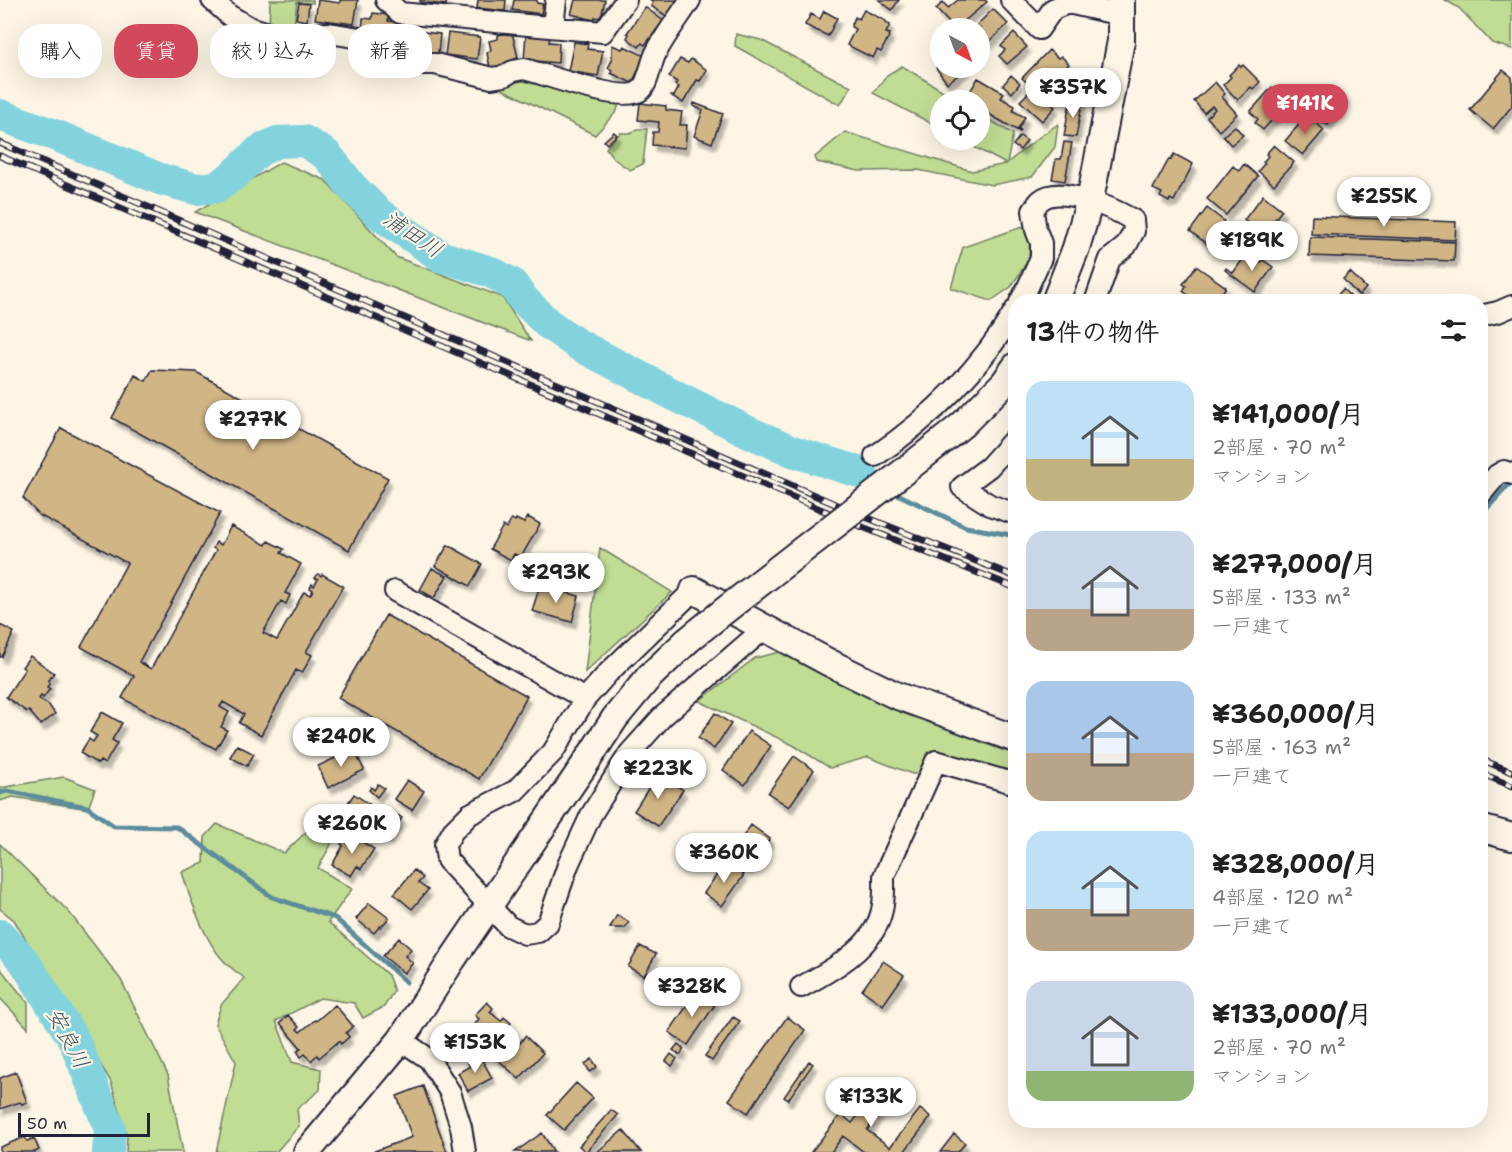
<!DOCTYPE html>
<html lang="ja">
<head>
<meta charset="utf-8">
<style>
	body { margin:0; font-family:"Shantell Sans","Klee One",sans-serif; background:#f2f2f2; color:#202124; height:100vh; display:flex; flex-direction:column; font-size:22px; white-space:nowrap }
	* { box-sizing:border-box; margin:0 }
	p { font-size:20px; color:#757577 }
	.icon { flex:none; width:33px; height:33px; fill:none; stroke:currentColor; stroke-width:2; stroke-linecap:round; stroke-linejoin:round }
	.map { position:relative; flex:1; overflow:hidden }
	.details { position:absolute; left:1008px; top:294px; width:480px; height:834px; display:flex; flex-direction:column; background:#fff; border-radius:24px; box-shadow:0 6px 24px #0002 }
	.details>* { flex:none }
	.hud { position:absolute; left:18px; top:24px; width:570px; height:54px; display:flex; gap:12px }
	.needle { width:39px; rotate:139deg }
	.fabs { position:absolute; left:930px; top:18px; display:grid; gap:12px }
	.fabs a { display:grid; place-items:center; width:60px; height:60px; border-radius:50%; background:#fff; box-shadow:0 6px 24px #0002; font-size:30px }
	.scale { position:absolute; left:18px; bottom:15px; width:132px; box-sizing:border-box; padding-left:6px; border:3px solid #22223b; border-top:0; font-size:16px; line-height:21px; white-space:nowrap; color:#22223b; -webkit-text-stroke:4px #fcf5e5; paint-order:stroke }
	.price { position:absolute; translate:-50% -51px; padding:0 14px; border-radius:21px; background:#fff; color:#222; font-size:20px; line-height:39px; filter:drop-shadow(0 2px 3px #0008) }
	.price::after { content:''; position:absolute; left:50%; top:36px; width:18px; height:14px; margin-left:-9px; background:inherit; clip-path:polygon(0 0,100% 0,50% 100%) }
	.price.selected { background:#d1495b; color:#fff }
	ul { padding:0; list-style:none }
	li { display:flex; align-items:center; gap:18px; height:150px; padding:0 18px }
	li span { display:grid; place-items:center; flex:none; width:168px; height:120px; border-radius:18px; color:#555 }
	li>.icon { margin-inline-start:auto }
	span .icon { width:72px; height:72px; fill:#fffc; stroke-width:1 }
	li b { font-size:26px }
	h2 { display:flex; justify-content:space-between; align-items:center; height:72px; padding:0 18px; font-size:26px }
	.chip { padding:0 21px; border-radius:24px; background:#fff; box-shadow:0 6px 24px #0002; font-size:21px; line-height:54px }
	.chip.selected { background:#d1495b; color:#fff }
	.map>svg:first-child { display:block }
	.green { fill:#c1dc93; stroke:#727f67; stroke-width:1.5 }
	.lines { fill:none; stroke-linecap:round; stroke-linejoin:round }
	.stream { stroke:#5c8c9d; stroke-width:5 }
	.river { stroke:#83d3de; stroke-width:32 }
	.building { fill:#d0b585; stroke:#22223b; stroke-width:1.5; filter:url(#shadow) }
	.minor-casing { stroke:#22223b; stroke-width:24 }
	.tertiary-casing { stroke:#22223b; stroke-width:30 }
	.minor { stroke:#fcf5e5; stroke-width:20 }
	.tertiary { stroke:#fcf5e5; stroke-width:26 }
	.rail-casing { stroke:#22223b; stroke-width:7 }
	.rail { stroke:#fcf5e5; stroke-width:4.5; stroke-dasharray:14; stroke-linecap:butt }
	.tertiary-bridge-casing { stroke:#22223b; stroke-width:30; stroke-linecap:butt }
	.tertiary-bridge { stroke:#fcf5e5; stroke-width:26 }
	.labels { text-anchor:middle; dominant-baseline:central; stroke-width:4.5; stroke-linejoin:round; paint-order:stroke }
	.water-label { font-size:22px; font-style:italic; fill:#3f576c; stroke:#fcf5e5 }
</style>
</head>
<body>
<div class="map">
<svg width="1512" height="1152" viewBox="0 0 1512 1152">
	<defs>
		<filter id="shadow"><feDropShadow dx="3.5" dy="6" stdDeviation="1.5" flood-color="#0004"/></filter>
	</defs>
	<rect width="100%" height="100%" fill="#fcf5e5"/>
	<filter id="ink" filterUnits="userSpaceOnUse"><feTurbulence type="fractalNoise" baseFrequency=".0167" numOctaves="2"/><feDisplacementMap in="SourceGraphic" scale="12" xChannelSelector="R" yChannelSelector="G"/><feConvolveMatrix kernelMatrix="1 2 1 2 8 2 1 2 1" color-interpolation-filters="sRGB"/></filter>
	<g filter="url(#ink)">
		<path class="green" d="M270 0H313V3L297 2 293 32 269 29Z
			M1445 0H1512V49L1492 43 1459 8Z
			M736 34 761 40 851 87 840 105 735 46Z
			M902 66 958 100H940V128L873 93 887 75Z
			M527 75 620 99 617 111 595 135 492 84Z
			M980 114 1013 134 1007 163 1038 138 1058 124 1055 147 1032 177 992 185 918 170 859 171 817 162 815 157 845 132 972 171 1006 164 961 140H980Z
			M638 129H647L643 164 630 170 614 159 606 148 620 133H630Z
			M281 162 325 180 396 257 502 297 531 341 195 212Z
			M1022 227 1030 236 1029 259 1011 287 991 301 951 288 963 247Z
			M600 548 672 592 585 672Z
			M784 651 890 706 999 749 1015 754V795L945 772 912 774 868 757 830 768 793 745 699 701 755 658Z
			M64 777 95 789 88 809 13 797 0 801V788Z
			M326 813 340 828 318 868 352 889 328 922 388 975 394 991 384 1007 363 1018 354 1003 320 998 276 1021 292 1062 321 1069 320 1090 297 1109 299 1126 276 1152H216L236 1062 215 1024 221 1005 244 978C237 972 229 967 223 960 205 941 189 897 182 872L204 863 205 837 217 824 284 853Z
			M0 844 69 912 121 980 168 1075 183 1152H126L127 1136 111 1082 14 920 0 909Z
			M0 968 28 1003V1028L0 998Z"/>
		<g class="lines">
			<path class="stream" d="M862 473 878 484
				M891 491 966 527 1016 536
				M1480 516 1512 481
				M0 793 7 791 87 807 114 826 177 827 272 897 335 918 406 982"/>
			<path class="river" d="M0 115 57 136 160 179 196 189 217 187 234 175 259 151 277 142 304 141 327 155 352 187 378 213 389 221 442 257 491 272 512 284 523 299 547 323 577 344 676 396 753 434 795 452 862 473
				M0 935 24 961 74 1040 110 1129 108 1152"/>
		</g>
		<path class="building" d="M318 0 340 3V0H358L354 24 315 19Z
			M420 0H447L446 5 420 2Z
			M478 0H506L505 11 477 8Z
			M514 0H537V3L543 4 541 14 512 10Z
			M575 0H605L601 18 595 17 594 20 571 14Z
			M650 0H679L668 17 651 6 653 3Z
			M879 0H899L892 10Z
			M958 0H985L987 2 956 28H954L936 9 943 2 948 8Z
			M299 3 309 4 307 21 296 19Z
			M645 7 665 22 663 26 661 24 645 45 642 43 639 47 627 38 629 34 627 33Z
			M993 9 1008 24 988 43 980 35V28H974Z
			M864 10 886 21 885 23 890 25 886 33 890 34 881 52 877 50 873 58 847 45 855 29 851 27 855 17 859 19Z
			M824 11 837 18 828 36 805 25 811 14 820 19Z
			M373 13 389 15 388 21 404 23 401 48 384 45 385 39 372 37 373 31 362 30 363 18 372 19Z
			M408 30 440 34 438 54 406 50Z
			M512 32 518 58 514 59 515 62 490 68 487 53 491 50 489 41 498 39V35Z
			M448 33 480 37 477 59 445 55Z
			M1014 33 1027 47 1007 64 999 56 1005 50 1001 46Z
			M526 34 550 36 549 42 559 43 558 63 524 60Z
			M574 42 588 44 587 49 603 51 598 76 568 71Z
			M612 45 622 49 624 46 645 56 632 83 611 73 612 70 608 68 612 60Z
			M1049 50 1058 58 1061 56 1069 64 1067 66 1072 71 1046 99 1055 107 1042 121 1020 101 1033 88 1022 78Z
			M680 59 688 63 691 59 707 70 700 81 697 80 683 103 672 96H674L679 87 675 85 677 82 669 77Z
			M940 65V68H968L947 83 936 68Z
			M1239 65 1241 67 1243 65 1260 82 1253 89 1251 87 1238 100 1223 85 1231 77 1229 75Z
			M1503 70 1512 77V106L1493 129 1470 110Z
			M1011 75 1020 83 1012 93 1003 85Z
			M978 78 1004 93 1001 98 1015 106 1013 111 1025 117 1018 129 1021 131 1020 132 980 109V100H965Z
			M1215 82 1225 94 1222 97 1237 114 1219 131 1207 117 1215 109 1212 106 1204 113 1194 101Z
			M1272 87 1288 102 1263 130 1255 123 1258 119 1250 112Z
			M1330 89 1344 97 1328 125 1314 117Z
			M1078 97 1083 98 1076 137 1064 136 1069 107 1076 108Z
			M640 103 666 106V110L682 112 680 125H687L685 148 652 145 653 132H658L659 122 638 120Z
			M694 103 723 114 712 143 694 136 703 110 693 106Z
			M1307 115 1324 130 1303 155 1285 141Z
			M1235 126 1243 135 1231 145 1223 136Z
			M614 132 617 135 607 144 604 141Z
			M1020 136 1027 141 1020 150 1013 145Z
			M1064 142 1072 143 1065 181 1052 179 1056 159H1061Z
			M1274 145 1294 162 1274 185 1258 171 1265 163 1263 162 1268 156 1266 154Z
			M1174 154 1193 164 1174 201 1170 199 1169 202 1160 197 1162 193 1153 189 1169 159 1171 160Z
			M1244 164 1258 176 1226 215 1207 199 1233 166 1239 171Z
			M1263 195 1282 210 1264 234 1261 231 1256 238 1248 232 1252 226 1244 220Z
			M1207 208 1224 221 1207 244 1190 231Z
			M1312 216 1456 222 1455 240 1311 234Z
			M1310 237 1455 242 1454 261 1309 256Z
			M1248 252 1261 262 1263 260 1273 267 1255 292 1225 270 1226 268 1233 273Z
			M1196 266 1226 287 1215 302H1197L1183 291 1186 286 1183 284Z
			M1350 272 1366 288 1359 296 1343 279Z
			M1343 289 1356 302H1331Z
			M152 370 196 372 388 478 349 550 112 418 135 375 146 381Z
			M61 428 220 513 139 662 151 669 216 550 213 548 216 542 221 545 231 526 266 545 268 541 284 549 281 553 301 564 285 593 290 595 286 604 281 601 263 633 277 640 304 592 310 595 313 590 310 588 312 584 314 586 318 579 315 578 318 574 321 576 322 574 343 586 306 652 312 655 302 673 296 670 261 735 239 723 244 714 223 702 220 707 229 712 221 727 227 730 216 749 122 698 134 676 81 647 127 563 39 515 23 498Z
			M528 517 540 524 521 557 514 554 511 560 490 549 503 526 507 528 512 519 515 521 516 519 524 523Z
			M448 545 482 564 470 586 435 566Z
			M432 568 447 576 434 598 420 590Z
			M540 585 579 596 572 622 532 611Z
			M386 615 527 696 479 779 338 698Z
			M0 625 14 632 2 657H0Z
			M30 656 54 673 48 681 50 683 47 687 50 689 43 698 41 696 39 699 49 705 55 714 41 725 29 711 27 712 6 697 25 669 22 667Z
			M102 712 122 723 112 740 117 743 105 764 100 761 98 764 80 753 89 739 93 742 97 736 90 732Z
			M715 713 731 724 714 749 698 738Z
			M749 731 771 746 745 785 723 770Z
			M237 745 254 754 247 766 230 757Z
			M354 749 364 770 328 788 318 766Z
			M794 756 814 770 789 807 768 793Z
			M658 773 683 790 658 826 634 811Z
			M407 780 424 791 412 810 394 799Z
			M378 784 384 788 377 797 369 790 371 787 374 790Z
			M354 794 372 806 360 825 341 813Z
			M386 807 402 818 388 839 379 833 380 831 373 826Z
			M751 825 770 839 748 869 729 856Z
			M348 833 374 849 361 869 357 866 351 876 332 865 343 846 341 844Z
			M725 863 744 875 722 906 704 893Z
			M414 870 423 878 418 883 428 890 412 909 394 894Z
			M369 903 389 918 381 927 380 926 374 933 356 919Z
			M617 915 629 922 625 928H610Z
			M399 938 411 949 405 956 413 963 404 973 383 956Z
			M640 946 656 954 644 976 628 967Z
			M883 961 904 975 883 1005 862 990Z
			M697 991 716 1003 688 1045 669 1032Z
			M487 1002 493 1008 490 1012 501 1021 504 1017 511 1023 508 1026 518 1036 515 1038 520 1043 525 1036 543 1053 519 1079 493 1055 497 1050 472 1027 479 1019 475 1015Z
			M335 1005 353 1026 346 1033 349 1037 341 1044 339 1041 319 1058 317 1055 311 1061 305 1054 301 1057 297 1051 301 1048 280 1023 288 1015 299 1027 297 1029 300 1032 315 1020 316 1021Z
			M733 1017 740 1021 712 1061 705 1056Z
			M787 1017 805 1030 748 1113 729 1100Z
			M678 1044 684 1049 680 1055 673 1050Z
			M671 1054 677 1059 672 1066 666 1061Z
			M480 1056 492 1078 468 1091 458 1073 470 1066 468 1063Z
			M592 1059 597 1067 590 1072 585 1064Z
			M809 1061 813 1064 788 1100 784 1097Z
			M16 1072 27 1102 22 1104 20 1102 0 1109V1078Z
			M884 1082 897 1091 867 1130 890 1147 920 1109 931 1117 904 1152H864L843 1136 831 1152H811L841 1114 852 1123Z
			M576 1083 593 1098 564 1130 547 1115Z
			M423 1086 447 1152H372L412 1137 397 1096Z
			M611 1110 618 1115 586 1152 579 1146Z
			M623 1130 641 1152H597Z
			M542 1133 554 1152H515Z
			M954 1134 965 1143 958 1152H940Z
			M25 1137 27 1141 34 1138 39 1150 35 1152H0V1147Z"/>
		<g class="lines">
			<g class="minor-casing">
				<path id="minor" d="M212 0 230 16 249 27 275 35 295 36 329 33 360 38 389 60 410 64H435L492 78 504 76 513 71 524 69C545 74 625 105 641 90 648 83 651 64 655 55 664 36 679 18 690 0
					M386 0 400 13 603 32 626 0
					M1011 0 1039 29 1053 9 1068 3 1121 15
					M553 27 556 0
					M1020 302 1027 289 1041 258V243L1036 230 1033 211C1035 208 1038 202 1041 200 1061 184 1114 209 1133 220L1134 231 1126 246 1110 259 1095 302
					M1480 316 1498 312 1512 306
					M1016 437 989 467 962 487 990 505 1016 514
					M875 456C931 418 981 368 1016 309
					M1480 495 1497 475 1504 471 1512 474
					M694 590 608 673 585 699 553 752 515 791 470 814 453 831 445 845 447 860 508 926 525 934 538 932 548 923 568 865 591 815 629 754 662 717 765 628
					M395 591 585 699
					M801 987C830 971 872 949 881 914 885 901 884 889 884 876L936 761 1016 784
					M401 1040 429 1059 450 1092 461 1127 465 1152"/>
			</g>
			<g class="tertiary-casing">
				<path id="tertiary" d="M1055 302 1076 248 1090 200 1121 41V0
					M963 424 1004 383 1016 366
					M694 590 828 662 895 695 1016 739
					M1480 828 1512 837
					M307 1152 401 1040 452 960 583 767 615 718 649 677 687 641"/>
			</g>
			<use href="#minor" class="minor"/>
			<use href="#tertiary" class="tertiary"/>
			<g class="rail-casing">
				<path id="rail" d="M0 143 858 514 1016 577
					M0 156 855 524 1016 588
					M1480 759 1512 772
					M1480 773 1512 786"/>
			</g>
			<use href="#rail" class="rail"/>
			<g class="tertiary-bridge-casing">
				<path id="tertiary-bridge" d="M687 641C777 567 872 499 963 424"/>
			</g>
			<use href="#tertiary-bridge" class="tertiary-bridge"/>
		</g>
	</g>
	<g class="labels">
		<g class="water-label">
			<text transform="translate(413 234) rotate(34)">浦田川</text>
			<text transform="translate(68 1038) rotate(62)">安良川</text>
		</g>
	</g>
</svg>
<div class="fabs">
<a><svg class="needle" viewBox="-14 -14 28 28"><path d="M0-13l5 13h-10z" fill="#e53935"/><path d="M0 13l5-13h-10z" fill="#757577"/></svg></a>
<a><svg class="icon" aria-label="locate" viewBox="0 0 24 24"><circle cx="12" cy="12" r="6"/><path d="M12 2v4M12 18v4M2 12h4M18 12h4"/></svg></a>
</div>
<div class="scale">50 m</div>
<b class="price" style="left:1073px;top:119px">¥357K</b>
<b class="price selected" style="left:1305px;top:135px">¥141K</b>
<b class="price" style="left:1384px;top:228px">¥255K</b>
<b class="price" style="left:1252px;top:272px">¥189K</b>
<b class="price" style="left:253px;top:451px">¥277K</b>
<b class="price" style="left:556px;top:604px">¥293K</b>
<b class="price" style="left:341px;top:768px">¥240K</b>
<b class="price" style="left:658px;top:800px">¥223K</b>
<b class="price" style="left:352px;top:855px">¥260K</b>
<b class="price" style="left:724px;top:884px">¥360K</b>
<b class="price" style="left:692px;top:1018px">¥328K</b>
<b class="price" style="left:475px;top:1074px">¥153K</b>
<b class="price" style="left:871px;top:1128px">¥133K</b>
<div class="hud">
<a class="chip">購入</a>
<a class="chip selected">賃貸</a>
<a class="chip">絞り込み</a>
<a class="chip">新着</a>
</div>
<section class="details">
<h2>13件の物件<svg class="icon" aria-label="filters" viewBox="0 0 24 24"><path d="M4 7h16M4 17h16"/><circle cx="9" cy="7" r="2"/><circle cx="15" cy="17" r="2"/></svg></h2>
<ul>
<li><span style="background:linear-gradient(#bfe0f5 65%,#c2b280 0)"><svg class="icon" aria-label="home" viewBox="0 0 24 24"><path d="M3 11l9-7 9 7M6 9v11h12V9"/></svg></span><div><b>¥141,000/月</b><p>2部屋 · 70 m²</p><p>マンション</p></div></li>
<li><span style="background:linear-gradient(#c9d6e8 65%,#b9a48a 0)"><svg class="icon" aria-label="home" viewBox="0 0 24 24"><path d="M3 11l9-7 9 7M6 9v11h12V9"/></svg></span><div><b>¥277,000/月</b><p>5部屋 · 133 m²</p><p>一戸建て</p></div></li>
<li><span style="background:linear-gradient(#a9c7e8 60%,#b9a48a 0)"><svg class="icon" aria-label="home" viewBox="0 0 24 24"><path d="M3 11l9-7 9 7M6 9v11h12V9"/></svg></span><div><b>¥360,000/月</b><p>5部屋 · 163 m²</p><p>一戸建て</p></div></li>
<li><span style="background:linear-gradient(#bfe0f5 65%,#b9a48a 0)"><svg class="icon" aria-label="home" viewBox="0 0 24 24"><path d="M3 11l9-7 9 7M6 9v11h12V9"/></svg></span><div><b>¥328,000/月</b><p>4部屋 · 120 m²</p><p>一戸建て</p></div></li>
<li><span style="background:linear-gradient(#c9d6e8 75%,#8fb573 0)"><svg class="icon" aria-label="home" viewBox="0 0 24 24"><path d="M3 11l9-7 9 7M6 9v11h12V9"/></svg></span><div><b>¥133,000/月</b><p>2部屋 · 70 m²</p><p>マンション</p></div></li>
</ul>
</section>
</div>
</body>
</html>
